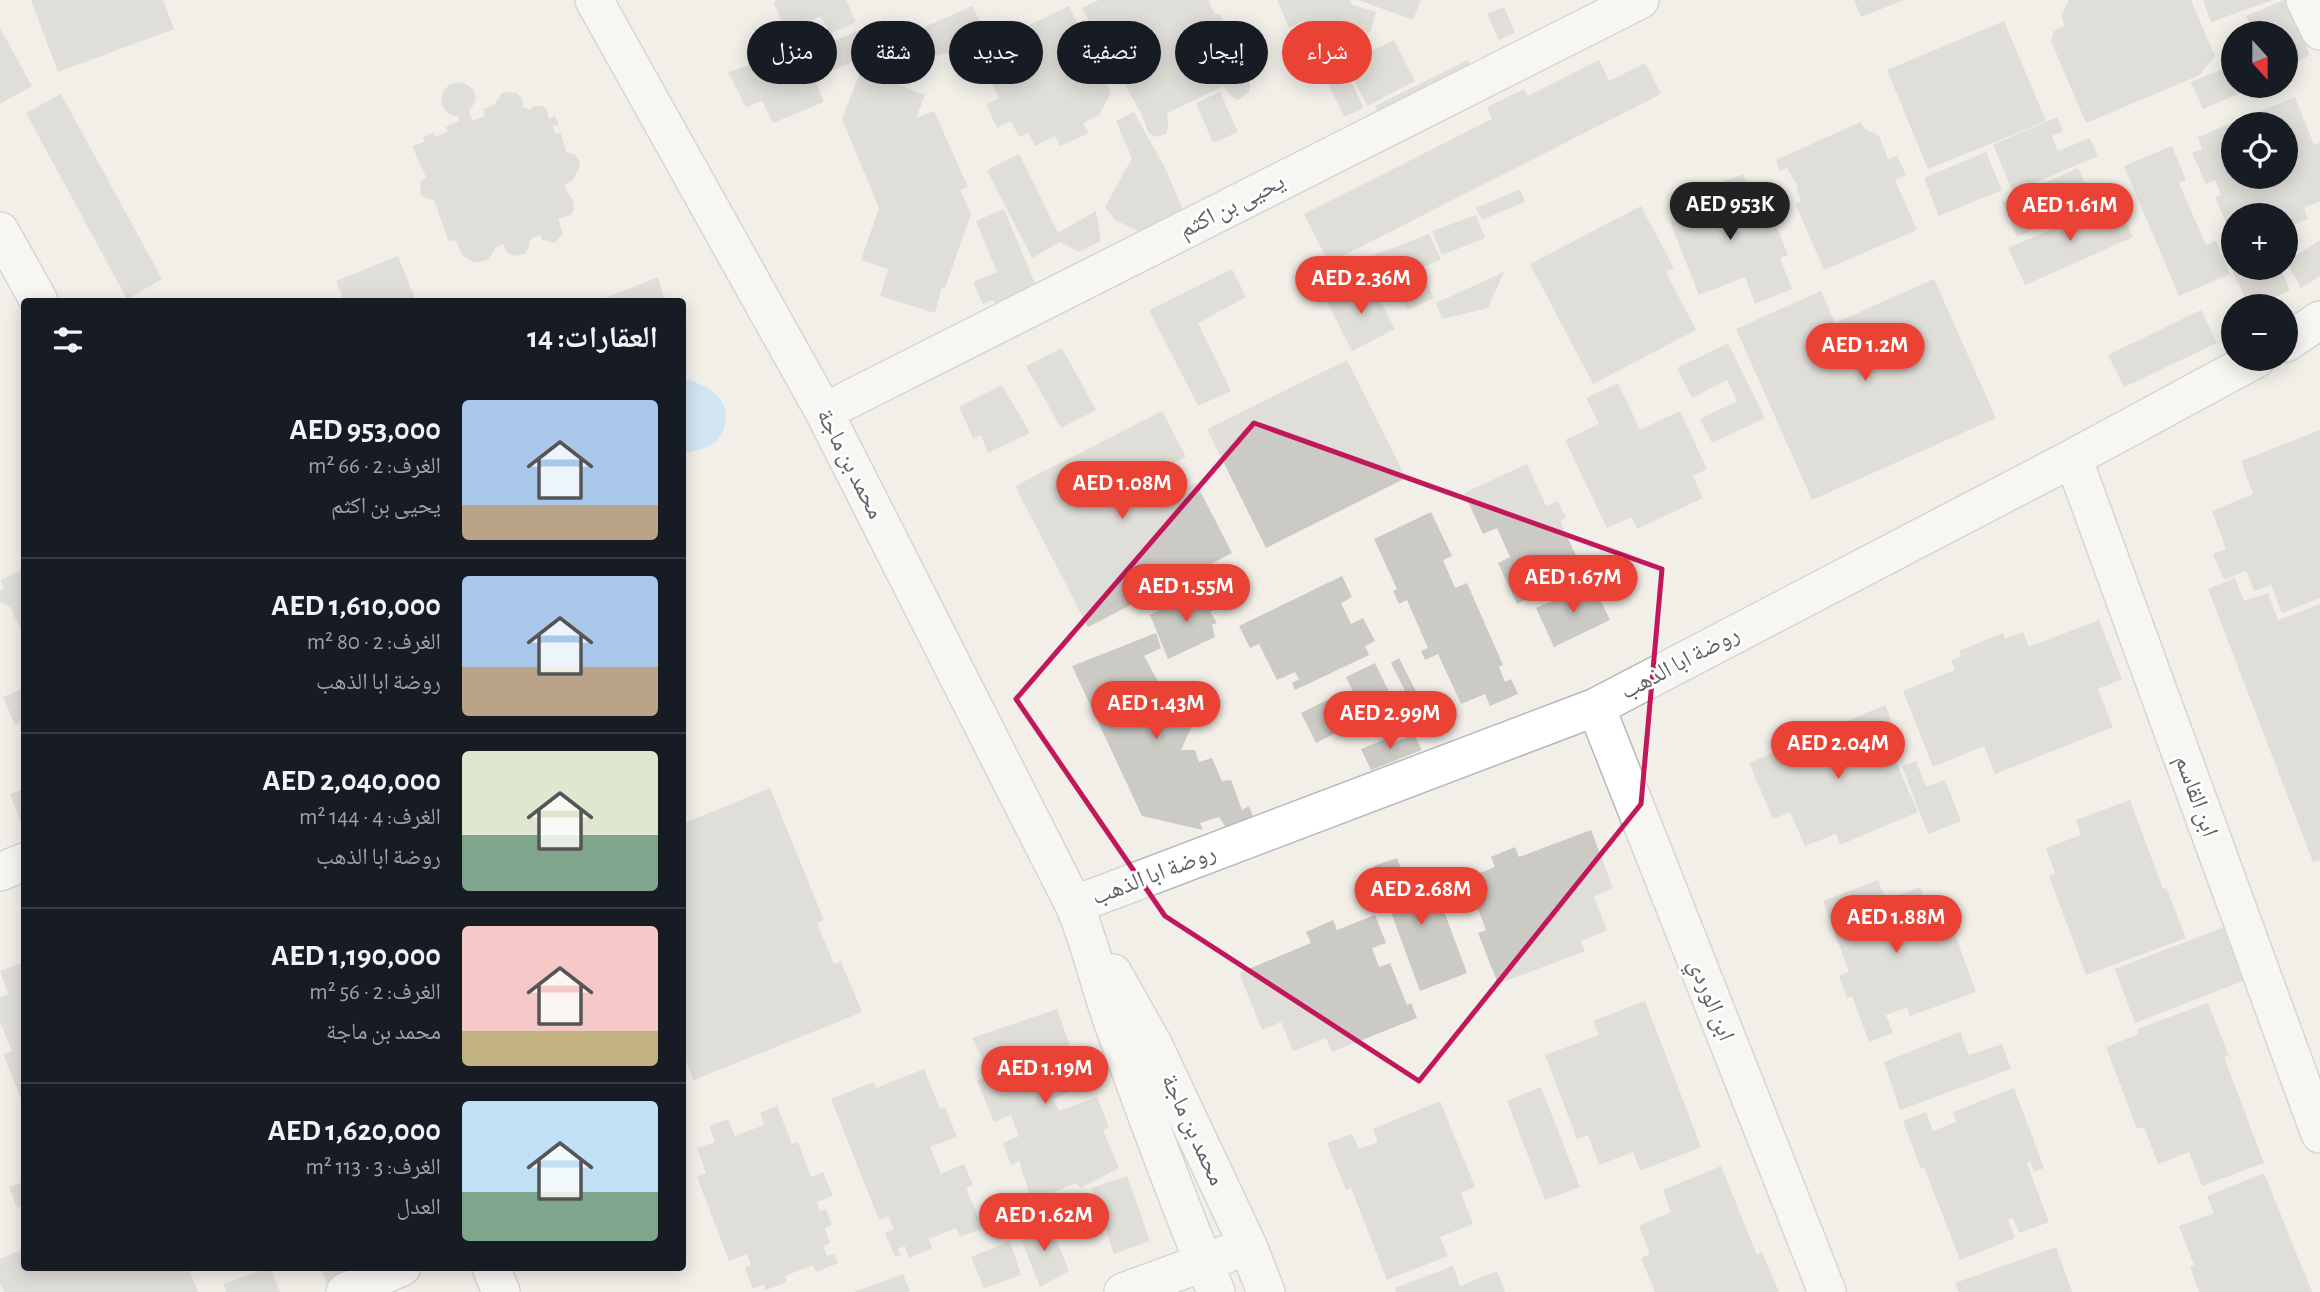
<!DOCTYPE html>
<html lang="ar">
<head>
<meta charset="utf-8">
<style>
	body { margin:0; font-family:"Alegreya Sans","Noto Naskh Arabic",sans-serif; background:#20242c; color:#f1f3f6; direction:rtl; height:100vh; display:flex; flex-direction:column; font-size:26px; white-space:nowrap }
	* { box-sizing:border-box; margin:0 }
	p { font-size:23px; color:#9ea1a6 }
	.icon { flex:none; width:38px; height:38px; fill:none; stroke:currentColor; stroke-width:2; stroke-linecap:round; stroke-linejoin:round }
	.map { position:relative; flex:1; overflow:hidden; direction:ltr }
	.drawer { position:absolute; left:21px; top:298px; width:665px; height:973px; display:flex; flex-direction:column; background:#171b24; border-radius:7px; box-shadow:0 4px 18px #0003; direction:rtl }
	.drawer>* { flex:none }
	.top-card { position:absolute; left:707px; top:21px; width:665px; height:63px; direction:rtl; display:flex; gap:14px }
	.needle { width:46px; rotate:159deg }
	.controls { position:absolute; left:2221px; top:21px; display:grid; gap:14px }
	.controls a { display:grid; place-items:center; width:77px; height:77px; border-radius:50%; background:#171b24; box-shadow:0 4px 18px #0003; font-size:35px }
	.price { position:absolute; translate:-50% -60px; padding:0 16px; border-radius:24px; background:#ea4335; color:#fff; font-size:23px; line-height:46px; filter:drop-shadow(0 2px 4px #0008) }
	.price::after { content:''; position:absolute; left:50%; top:42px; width:21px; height:16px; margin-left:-10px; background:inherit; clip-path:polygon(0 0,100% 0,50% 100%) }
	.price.current { background:#222; color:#fff }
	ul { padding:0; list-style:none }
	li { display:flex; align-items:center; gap:21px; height:175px; padding:0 28px }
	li+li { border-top:2px solid #363941 }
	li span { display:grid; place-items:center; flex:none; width:196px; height:140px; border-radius:7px; color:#555 }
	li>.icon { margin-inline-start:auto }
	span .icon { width:84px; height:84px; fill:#fffc; stroke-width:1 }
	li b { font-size:30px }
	h2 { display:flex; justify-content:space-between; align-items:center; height:84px; padding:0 28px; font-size:30px }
	.pill { padding:0 24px; border-radius:32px; background:#171b24; box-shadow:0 4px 18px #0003; font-size:24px; line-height:63px }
	.pill.current { background:#ea4335; color:#fff }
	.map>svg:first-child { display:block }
	.water { fill:#aadaff }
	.building { fill:#cccac5; fill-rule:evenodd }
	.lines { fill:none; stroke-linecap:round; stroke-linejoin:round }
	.minor-casing { stroke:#b5b8bc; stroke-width:40 }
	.minor { stroke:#fff; stroke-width:37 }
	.marked { fill:none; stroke:#c2185b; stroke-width:5; stroke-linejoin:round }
	.labels { text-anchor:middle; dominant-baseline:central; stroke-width:5; stroke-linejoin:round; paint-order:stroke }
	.street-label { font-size:24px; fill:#5f6368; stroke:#fff }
</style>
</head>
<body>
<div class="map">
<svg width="2320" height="1292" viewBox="0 0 2320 1292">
	<rect width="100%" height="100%" fill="#f1efe8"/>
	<path class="water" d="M682 377C692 381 704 385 712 391 730 403 730 430 714 443 706 449 692 451 683 454Z"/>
	<path class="building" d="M31 0H163L174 29 58 72Z
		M777 0H846L856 22 830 34 821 16 787 32 773 2Z
		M1099 0H1208L1215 15 1220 14 1228 30 1222 32 1250 85 1249 92 1238 100 1233 98 1224 86 1167 113 1168 128 1166 134 1154 137 1148 132 1142 115 1082 8Z
		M1277 0H1350L1353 5 1376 12 1370 33 1363 31 1371 49 1336 63 1323 31 1309 37 1303 21 1289 28Z
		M1358 0H1421L1413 20Z
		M1854 0H1904L1861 17Z
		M2069 0H2191L2215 56 2200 75 2086 123 2051 41 2054 31 2065 26 2061 16Z
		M2203 0H2273L2211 22Z
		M2284 0H2286L2310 55 2286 66V33H2254L2246 16Z
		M972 6 986 32 966 38 962 58 953 51 911 62 902 37Z
		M1069 6 1111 93 1099 115 1083 123 1089 133 1060 146 1055 136 1035 146 1028 133 1019 137 1011 121 997 128 986 104 999 98 976 51Z
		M1504 7 1515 32 1499 40 1487 14Z
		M2004 21 2046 121 1928 169 1887 70Z
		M868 26 879 51 814 78 824 102 773 123 762 101 746 107 728 72 750 65 756 76Z
		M0 28 32 86 0 104Z
		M1394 40 1415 81 1367 106 1346 64Z
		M1468 60 1476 78 1384 123 1375 106Z
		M1599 60 1609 81 1645 63 1661 94 1329 263 1304 214 1492 119 1487 107 1524 89 1528 96Z
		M1343 65 1364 108 1344 117 1324 74Z
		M2233 65V86H2258L2203 109 2191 82Z
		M861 70 925 95 916 118 934 111 968 187 960 190 971 214 945 288 942 287 935 313 880 296 888 269 861 260 879 208 842 119Z
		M459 82 468 85 474 91 476 100 469 112 473 121 485 116 483 109 494 105 502 93 510 92 517 93 522 99 523 107 530 110 535 106H542L547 110 549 119 555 116 559 125 553 126 555 134 561 133 566 152 574 154 579 161 580 167 573 180 564 185 574 203V210L570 215 558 219 563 234 555 243 542 240 540 234 530 240 529 247 524 254 515 256 507 253 503 244 496 247 488 260 474 263 462 255 456 241 448 240 434 200 425 198 420 193 421 181 426 177 412 146 424 142 423 137 434 132 435 137 448 132 446 127 459 121 458 117 449 114 443 107 441 99 444 90 450 84Z
		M1220 92 1238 132 1213 143 1196 103Z
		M61 94 162 279 127 299 26 113Z
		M2295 97 2314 145 2320 142V201L2304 208 2308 219 2294 225 2289 214 2233 215V239L2215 197 2221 195 2215 180 2206 184 2192 153 2202 149 2198 137ZM2233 124H2286V177H2233Z
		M1134 112 1166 170 1189 223 1141 243 1136 230 1115 220 1105 207 1132 158 1116 121Z
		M2057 117 2063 131 2052 136 2058 151 2090 138 2098 156 2013 192 1993 145Z
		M1861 122 1864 128 1879 136 1888 159 1897 156 1906 175 1895 180 1917 230 1824 270 1795 203 1801 201 1796 188 1798 187 1787 168 1780 171 1776 160Z
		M2172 146 2186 180 2179 183 2206 245 2216 241 2230 274 2179 296 2124 166Z
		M1986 152 2002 190 1939 216 1924 178Z
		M1019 154 1058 233 1096 211 1101 241 1079 252 1060 242 1032 258 987 170Z
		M2078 168 2094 201 2017 237 2002 202Z
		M1743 174 1747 186 1737 190 1746 213 1768 205 1788 255 1780 258 1792 289 1755 304 1745 277 1699 295 1670 222 1678 219 1672 202Z
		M1520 189 1525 202 1482 220 1476 208Z
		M2117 201 2133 237 2025 285 2008 248Z
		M1641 206 1674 268 1666 272 1696 330 1593 384 1530 264Z
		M1004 209 1041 298 1000 315 993 300 983 304 973 282 997 272 976 221Z
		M1476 215 1485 238 1442 255 1432 231Z
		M1429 234 1441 260 1420 268 1434 298 1407 310 1390 271 1381 274 1374 255Z
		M2320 240V276L2301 288 2286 262Z
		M398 256 416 301H344L336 281Z
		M2231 268H2280L2290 290 2256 306H2249Z
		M1232 269 1246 297 1198 323 1231 391 1198 406 1149 310Z
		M1504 272 1488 308 1442 319 1436 303Z
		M658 277 665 301H598Z
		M1934 279 1996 418 1812 500 1736 329 1821 291 1835 323Z
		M1370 281 1395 329 1352 351 1327 302Z
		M2201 310 2217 343 2124 387 2108 355Z
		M1728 343 1765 418 1712 443 1700 419 1737 401 1727 380 1692 398 1677 368Z
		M1062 348 1096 410 1061 428 1026 366Z
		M1347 360 1406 478 1266 548 1207 429Z
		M1618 383 1640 430 1680 411 1707 469 1693 476 1703 498 1637 529 1632 517 1607 528 1565 440 1599 424 1586 398Z
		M1002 385 1030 433 988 453 981 435 973 438 959 407Z
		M1162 411 1186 457 1144 478 1157 503 1196 483 1232 553 1088 627 1015 486Z
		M2320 430V598L2282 613 2271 585 2254 591 2246 571 2224 580 2213 554 2226 549 2212 511 2253 494 2241 461Z
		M1527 464 1546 506 1558 501 1566 518 1560 521 1584 573 1517 604 1498 563 1510 557 1497 528 1483 534 1464 493Z
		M1431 512 1452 556 1443 560 1455 588 1467 583 1503 665 1499 667 1505 682 1511 679 1518 694 1490 706 1485 694 1461 704 1438 654 1425 660 1421 651 1428 648 1407 600 1399 604 1393 591 1397 589 1374 539Z
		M24 569V626L20 628 10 607 0 602V591L4 588 0 580Z
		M1342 576 1352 597 1341 603 1351 624 1363 618 1375 641 1365 646 1369 655 1295 690 1292 683 1299 679 1295 672 1277 680 1259 644 1250 648 1239 626Z
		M2235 578 2244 601 2268 593 2278 620 2320 604V860L2313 862 2208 589Z
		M1592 583 1610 620 1554 647 1536 608Z
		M1190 593 1196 604 1216 593 1222 605 1210 612 1217 623 1212 625 1215 637 1168 659 1150 615Z
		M2099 620 2122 679 2098 689 2113 727 1995 774 1984 746 1933 767 1903 691 1955 670 1951 660 1961 656 1959 651 2003 633 2005 639 2023 632 2029 647Z
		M1156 633 1161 648 1144 656 1164 692 1179 687 1194 721 1181 750H1195L1199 762 1212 758 1222 781 1231 780 1242 810 1249 806 1256 823 1231 835 1219 817 1200 823 1203 830 1142 816 1072 666Z
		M1399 658 1425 709 1442 701 1455 725 1429 738 1391 663Z
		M1375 663 1399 713 1370 727 1346 677Z
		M24 688V721L15 725 3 697Z
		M1331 698 1346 728 1316 743 1301 713Z
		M1885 705 1896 732 1885 737 1918 812 1840 845 1836 834 1805 846 1790 812 1773 819 1749 763Z
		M1414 734 1422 750 1371 770 1361 749 1388 738 1391 744Z
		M1916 761 1926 787 1945 780 1961 821 1928 834 1902 766Z
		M770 788 824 920 817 923 834 964 841 962 862 1012 694 1080 682 1053V824Z
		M24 789V831L10 794Z
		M2130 800 2163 889 2166 887 2186 938 2086 975 2049 876 2055 873 2046 848 2081 835 2076 820Z
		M1591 830 1613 888 1594 897 1607 930 1581 941 1585 951 1498 984 1478 933 1486 930 1476 904 1459 910 1449 885 1495 867 1491 857 1515 847 1519 857Z
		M1397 858 1408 889 1432 879 1467 973 1420 991 1374 866Z
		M1878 880 1886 900 1920 887 1934 924 1938 922 1935 914 1946 910 1976 992 1910 1016 1907 1007 1886 1015 1893 1033 1869 1042 1852 996 1847 998 1839 976 1849 972 1823 901Z
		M1375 915 1386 943 1372 948 1379 967 1390 963 1407 1005 1411 1003 1417 1018 1332 1052 1326 1038 1293 1051 1281 1022 1262 1030 1239 973 1311 943 1306 932 1333 920 1337 930Z
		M2227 926 2248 979 2135 1023 2115 969Z
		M24 962V1100L22 1101 3 1054 12 1051 0 1022V997L8 994 0 971Z
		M1645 1001 1701 1147 1640 1171 1633 1152 1599 1165 1588 1135 1577 1139 1545 1055 1599 1035 1593 1021Z
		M2208 1003 2229 1056 2224 1057 2264 1163 2202 1186 2189 1152 2158 1164 2144 1127 2137 1129 2106 1047 2139 1034 2137 1029Z
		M1057 1009 1071 1049 1079 1047 1090 1084 1053 1099 1059 1111 1097 1097 1109 1127 1103 1130 1119 1168 1081 1188 1076 1183 1054 1192 1056 1196 1033 1205 1019 1161 1011 1165 1003 1143 1019 1136 1011 1115 994 1122 977 1080 991 1074 972 1038Z
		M1960 1032 1969 1055 2002 1044 2011 1069 1900 1110 1884 1062Z
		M924 1069 940 1109 945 1107 957 1137 930 1147 941 1174 964 1164 973 1185 966 1188 983 1228 960 1237 956 1228 929 1239 932 1248 909 1258 905 1246 898 1249 901 1255 895 1257 885 1233 894 1229 888 1216 879 1220 831 1099 874 1082 876 1088Z
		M1541 1087 1580 1187 1545 1200 1507 1101Z
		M2014 1088 2044 1168 2034 1172 2030 1161 2027 1163 2049 1222 2019 1233 2013 1218 2008 1220 2015 1238 1960 1260 1924 1167 1921 1169 1903 1121 1926 1112 1933 1131 1956 1122 1953 1112Z
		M1440 1101 1475 1187 1461 1193 1473 1224 1440 1237 1448 1256 1387 1280 1351 1188 1346 1190 1327 1143 1352 1134 1359 1149 1378 1142 1373 1129Z
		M777 1106 792 1144 798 1142 811 1177 823 1172 833 1196 817 1202 820 1211 826 1209 832 1225 825 1228 830 1243 823 1246 827 1256 834 1254 838 1263 816 1272 813 1265 785 1276 787 1282 766 1290 764 1284 753 1289 745 1267 751 1265 747 1254 729 1261 697 1177 706 1173 697 1148 715 1142 709 1126 728 1119 735 1136 764 1125 760 1113Z
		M1721 1166 1757 1255 1762 1252 1779 1292H1655L1641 1258 1650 1254 1639 1226 1671 1212 1663 1190Z
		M2264 1173 2312 1292H2199L2190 1267 2194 1265 2179 1226 2214 1213 2207 1196Z
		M1127 1176 1150 1241 1114 1254 1091 1188Z
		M24 1182V1205L17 1208 9 1187Z
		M1049 1221 1069 1271 1040 1287 1019 1234Z
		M1010 1241 1021 1275 984 1288 971 1257Z
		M2056 1247 2072 1292H1959L1955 1283Z
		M24 1249V1267H188L198 1292H4L0 1283V1259Z
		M1453 1266 1460 1286 1497 1271 1505 1292H1396L1395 1288Z
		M270 1267 280 1292H226L224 1284Z
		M320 1267H372L327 1284Z
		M903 1274 910 1292H854Z"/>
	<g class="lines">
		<g class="minor-casing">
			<path id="minor" d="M594 0 824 412 1074 905C1090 942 1098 980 1111 1017 1144 1109 1178 1202 1216 1292
				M2305 0 2320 31
				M0 231 39 301
				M2286 343 2320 320
				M824 412 1640 0
				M2073 458 2320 1134
				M1596 707 1827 1292
				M0 872 24 862
				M1074 905 1596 707 2073 458 2256 359
				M1113 973 1153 1044 1248 1246 1266 1292
				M491 1267 501 1292
				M345 1292 402 1267
				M1123 1292 1227 1254"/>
		</g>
		<use href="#minor" class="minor"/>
	</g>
	<path d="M0 0H2320V1292H0ZM1254 423 1662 569 1641 804 1419 1081 1165 916 1016 699Z" fill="#f1efe8" fill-opacity=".55" fill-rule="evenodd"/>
	<path class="marked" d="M1254 423 1662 569 1641 804 1419 1081 1165 916 1016 699Z"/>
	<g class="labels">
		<g class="street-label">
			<text transform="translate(1232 206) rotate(-27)">يحيى بن اكثم</text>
			<text transform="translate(850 464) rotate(63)">محمد بن ماجة</text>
			<text transform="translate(1680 663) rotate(-28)">روضة ابا الذهب</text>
			<text transform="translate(2196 796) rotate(70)">ابن القاسم</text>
			<text transform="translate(1154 875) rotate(-21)">روضة ابا الذهب</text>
			<text transform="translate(1711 1000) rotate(68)">ابن الوردي</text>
			<text transform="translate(1193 1130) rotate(65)">محمد بن ماجة</text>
		</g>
	</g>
</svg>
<div class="controls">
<a><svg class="needle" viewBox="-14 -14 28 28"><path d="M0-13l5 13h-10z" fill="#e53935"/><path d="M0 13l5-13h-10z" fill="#9ea1a6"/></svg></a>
<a><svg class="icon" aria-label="locate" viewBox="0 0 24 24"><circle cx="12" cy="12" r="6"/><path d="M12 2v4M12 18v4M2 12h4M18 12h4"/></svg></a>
<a>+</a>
<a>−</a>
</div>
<b class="price current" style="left:1730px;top:242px">AED 953K</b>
<b class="price" style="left:2070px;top:243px">AED 1.61M</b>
<b class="price" style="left:1361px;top:316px">AED 2.36M</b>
<b class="price" style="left:1865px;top:383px">AED 1.2M</b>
<b class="price" style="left:1122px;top:521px">AED 1.08M</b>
<b class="price" style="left:1573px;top:615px">AED 1.67M</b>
<b class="price" style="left:1186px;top:624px">AED 1.55M</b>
<b class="price" style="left:1156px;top:741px">AED 1.43M</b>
<b class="price" style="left:1390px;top:751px">AED 2.99M</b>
<b class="price" style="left:1838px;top:781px">AED 2.04M</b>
<b class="price" style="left:1421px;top:927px">AED 2.68M</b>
<b class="price" style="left:1896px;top:955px">AED 1.88M</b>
<b class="price" style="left:1045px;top:1106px">AED 1.19M</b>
<b class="price" style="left:1044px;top:1253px">AED 1.62M</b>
<div class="top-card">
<a class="pill current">شراء</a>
<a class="pill">إيجار</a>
<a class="pill">تصفية</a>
<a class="pill">جديد</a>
<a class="pill">شقة</a>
<a class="pill">منزل</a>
</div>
<section class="drawer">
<h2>العقارات: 14<svg class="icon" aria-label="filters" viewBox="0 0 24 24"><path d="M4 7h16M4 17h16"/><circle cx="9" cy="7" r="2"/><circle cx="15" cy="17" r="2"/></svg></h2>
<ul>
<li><span style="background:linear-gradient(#a9c7e8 75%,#b9a48a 0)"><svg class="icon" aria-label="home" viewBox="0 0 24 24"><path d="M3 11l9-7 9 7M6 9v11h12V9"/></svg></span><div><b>AED 953,000</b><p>الغرف: 2 · 66 m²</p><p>يحيى بن اكثم</p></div></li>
<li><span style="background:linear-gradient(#a9c7e8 65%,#b9a48a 0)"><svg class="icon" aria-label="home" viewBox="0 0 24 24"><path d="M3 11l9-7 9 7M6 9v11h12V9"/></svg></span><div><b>AED 1,610,000</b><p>الغرف: 2 · 80 m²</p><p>روضة ابا الذهب</p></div></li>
<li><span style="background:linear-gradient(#dfe7d0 60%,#7fa58c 0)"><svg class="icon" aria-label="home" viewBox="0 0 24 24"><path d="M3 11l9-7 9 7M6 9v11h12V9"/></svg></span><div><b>AED 2,040,000</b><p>الغرف: 4 · 144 m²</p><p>روضة ابا الذهب</p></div></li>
<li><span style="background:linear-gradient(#f6c9c9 75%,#c2b280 0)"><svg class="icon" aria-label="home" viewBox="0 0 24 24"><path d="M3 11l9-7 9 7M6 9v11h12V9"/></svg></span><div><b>AED 1,190,000</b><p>الغرف: 2 · 56 m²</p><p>محمد بن ماجة</p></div></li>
<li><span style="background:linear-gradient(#bfe0f5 65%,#7fa58c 0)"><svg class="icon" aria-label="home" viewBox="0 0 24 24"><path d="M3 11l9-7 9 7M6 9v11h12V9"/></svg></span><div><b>AED 1,620,000</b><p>الغرف: 3 · 113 m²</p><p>العدل</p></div></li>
</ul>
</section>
</div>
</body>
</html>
